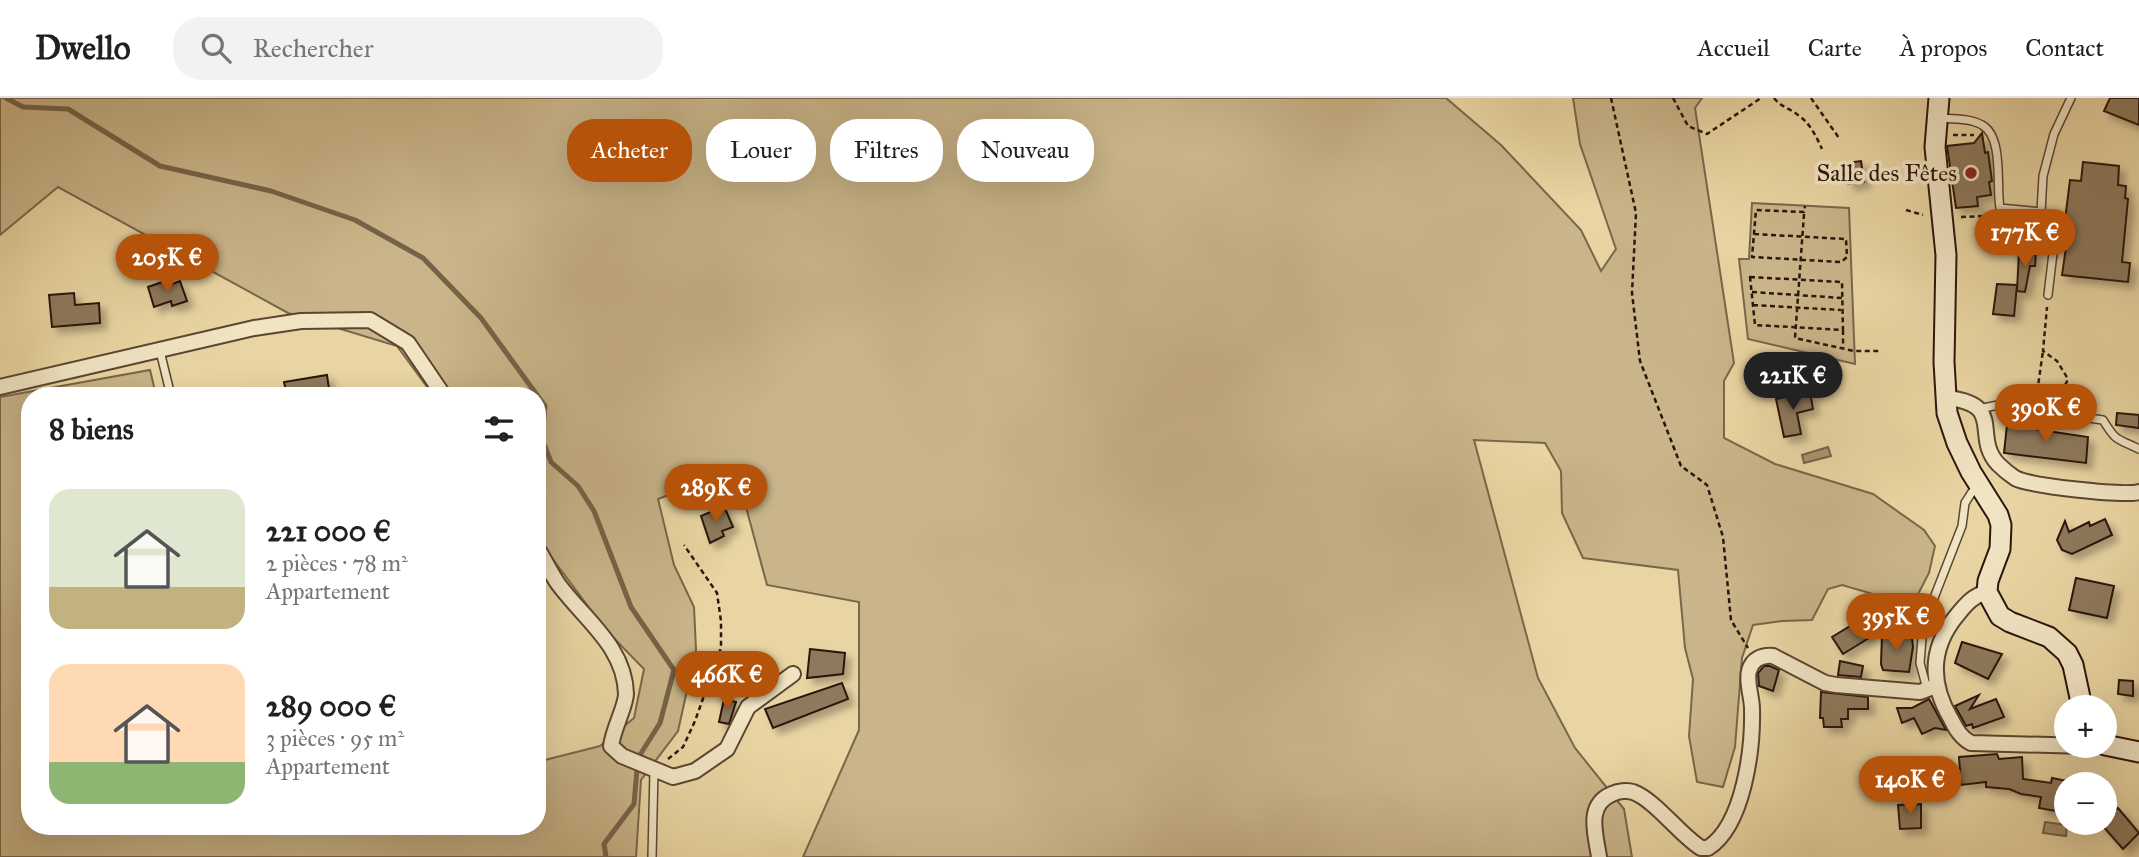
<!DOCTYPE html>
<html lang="fr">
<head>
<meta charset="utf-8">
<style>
	body { margin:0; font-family:"IM FELL Great Primer",serif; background:#f2f2f2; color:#202124; height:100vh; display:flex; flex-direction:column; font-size:26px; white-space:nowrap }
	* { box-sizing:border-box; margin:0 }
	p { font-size:23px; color:#757577 }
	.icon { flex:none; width:38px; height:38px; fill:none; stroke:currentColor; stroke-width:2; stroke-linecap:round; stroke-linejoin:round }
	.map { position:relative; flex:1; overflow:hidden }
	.side { position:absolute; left:21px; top:289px; width:525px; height:448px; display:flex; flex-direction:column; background:#fff; border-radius:28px; box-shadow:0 7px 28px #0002 }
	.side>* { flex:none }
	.top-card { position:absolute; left:567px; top:21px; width:665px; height:63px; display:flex; gap:14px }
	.controls { position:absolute; left:2054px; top:597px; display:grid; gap:14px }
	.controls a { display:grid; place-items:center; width:63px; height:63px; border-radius:50%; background:#fff; box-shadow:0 7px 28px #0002; font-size:35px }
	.price { position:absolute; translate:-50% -60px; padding:0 16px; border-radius:24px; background:#b45309; color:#fff; font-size:23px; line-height:46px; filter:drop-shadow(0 2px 4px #0008) }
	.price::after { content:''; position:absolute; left:50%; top:42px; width:21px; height:16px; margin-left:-10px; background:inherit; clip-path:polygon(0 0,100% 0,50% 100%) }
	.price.active { background:#222; color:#fff }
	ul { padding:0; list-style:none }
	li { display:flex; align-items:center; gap:21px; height:175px; padding:0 28px }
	li span { display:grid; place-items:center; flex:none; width:196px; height:140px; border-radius:21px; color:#555 }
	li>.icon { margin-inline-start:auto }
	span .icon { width:84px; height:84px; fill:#fffc; stroke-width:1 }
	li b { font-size:30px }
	h2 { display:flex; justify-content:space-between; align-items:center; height:84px; padding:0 28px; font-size:30px }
	.chip { padding:0 24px; border-radius:28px; background:#fff; box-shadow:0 7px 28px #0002; font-size:24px; line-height:63px }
	.chip.active { background:#b45309; color:#fff }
	header { display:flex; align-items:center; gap:42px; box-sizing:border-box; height:98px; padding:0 35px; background:#fff; border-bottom:2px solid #e0e0e0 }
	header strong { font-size:33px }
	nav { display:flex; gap:38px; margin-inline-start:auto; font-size:24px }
	.search { width:490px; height:63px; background:#f2f2f2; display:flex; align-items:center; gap:18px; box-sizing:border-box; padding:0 24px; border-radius:28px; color:#757577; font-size:26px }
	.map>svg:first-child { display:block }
	.green { fill:#c9b589; stroke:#7a664a; stroke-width:2 }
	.water { fill:#a99470; stroke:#776248; stroke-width:2 }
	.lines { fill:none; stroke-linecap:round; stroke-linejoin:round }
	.stream { stroke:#776248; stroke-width:5 }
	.building { fill:#8e795b; stroke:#2c160c; stroke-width:2; filter:url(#shadow) }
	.lane-casing { stroke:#5b4632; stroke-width:10 }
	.street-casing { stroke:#5b4632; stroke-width:18 }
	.secondary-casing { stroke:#2c160c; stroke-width:23 }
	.path { stroke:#2c160c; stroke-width:2.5; stroke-dasharray:5 3.5; stroke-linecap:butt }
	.lane { stroke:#f1e4c3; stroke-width:7 }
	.street { stroke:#f1e4c3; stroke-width:14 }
	.secondary { stroke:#f1e4c3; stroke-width:19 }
	.poi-dot { fill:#8f2418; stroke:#f1e4c3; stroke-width:2.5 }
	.labels { text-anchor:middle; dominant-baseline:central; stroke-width:7; stroke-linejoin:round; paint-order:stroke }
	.poi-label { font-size:24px; fill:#2c160c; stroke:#f1e4c3; text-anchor:end }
</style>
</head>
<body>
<header>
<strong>Dwello</strong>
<div class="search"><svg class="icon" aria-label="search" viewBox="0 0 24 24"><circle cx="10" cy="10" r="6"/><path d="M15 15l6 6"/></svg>Rechercher</div>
<nav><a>Accueil</a><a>Carte</a><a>À propos</a><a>Contact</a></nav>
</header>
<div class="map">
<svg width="2139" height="759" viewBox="0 0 2139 759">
	<defs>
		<filter id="shadow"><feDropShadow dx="6" dy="6" stdDeviation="3.5" flood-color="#0004"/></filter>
	</defs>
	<rect width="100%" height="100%" fill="#e9d5a3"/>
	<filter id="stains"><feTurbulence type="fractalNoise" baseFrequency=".00286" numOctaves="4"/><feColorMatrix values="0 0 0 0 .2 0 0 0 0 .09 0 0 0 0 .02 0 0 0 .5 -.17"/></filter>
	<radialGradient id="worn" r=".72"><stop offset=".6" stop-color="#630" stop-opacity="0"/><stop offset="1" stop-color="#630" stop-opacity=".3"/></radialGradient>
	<path class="green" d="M0 0H1446L1501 47 1581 132 1601 173 1616 151 1580 46 1573 0H1702L1695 10 1734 265 1724 283V340L1775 366 1873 396 1924 432 1935 448 1929 475 1915 502 1897 503 1842 487 1828 491 1812 522 1782 523 1753 527 1742 560 1735 649 1723 689 1697 684 1689 638 1693 581 1685 550 1678 472 1583 460 1562 415 1561 373 1545 345 1474 342 1538 580 1575 650 1624 711 1632 759H803L859 632V504L767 487 736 372 658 401 674 467 694 509 696 552 678 633 641 682 636 759H0V299L150 272 156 297 30 298V728H537V664L600 648 634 620 644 571 605 531 537 440V298L433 297 397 248 288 215 58 89 0 137Z
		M1752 105 1849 110 1855 266 1748 241 1739 161H1749Z"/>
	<path class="water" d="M1828 349 1831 358 1804 365 1802 357Z
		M2045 724 2067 727 2066 738 2043 735Z"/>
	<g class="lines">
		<path class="stream" d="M6 0 23 9 68 11 160 68 271 93 355 122 423 160 481 220 545 308 542 341 551 364 578 388 594 413 631 509 674 572 660 625 638 660 634 706 604 746 606 759"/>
	</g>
	<path class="building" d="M2110 0H2139V27L2104 13Z
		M1982 35 1985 55 1988 54 1992 83 1989 84 1991 97 1977 99 1978 108 1956 110 1947 48 1974 45Z
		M1861 63 1864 84 1848 86 1846 65Z
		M2083 64 2119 68 2118 87 2126 88 2125 100 2128 101 2122 164 2130 165 2128 184 2062 177 2070 122H2065L2070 82 2081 83Z
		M2019 153 2036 154 2035 168H2030L2025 194 2017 193Z
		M165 183 167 188 180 183 187 203 172 208 171 203 154 209 148 189Z
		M1997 186 2017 187 2014 218 1993 216Z
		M74 195 75 207 99 205 100 225 52 229 49 197Z
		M327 277 330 298H287L284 284Z
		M1810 294 1813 311 1797 315 1801 336 1784 339 1776 301Z
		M2117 315 2139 317V330L2116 327Z
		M2007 327 2088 339 2086 365 2004 355Z
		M724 408 733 429 722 433 724 438 710 445 701 418Z
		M2105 421 2112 437 2072 456 2062 452 2057 442 2065 423 2069 434 2089 424 2090 428Z
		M2076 480 2114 488 2107 520 2069 512Z
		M1860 522 1870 523 1869 540 1843 556 1832 539Z
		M1882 537 1912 540 1913 549 1909 574 1883 572 1881 566Z
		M1962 544 2002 556 1988 581 1955 565Z
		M810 551 845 555 843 576 807 580Z
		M1840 563 1863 568 1861 579 1838 577Z
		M1764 568H1770L1779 572 1773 593 1759 588 1758 575Z
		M2119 582 2133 583V598L2118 596Z
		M842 585 848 601 773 630 765 611Z
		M1821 594 1868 599V611H1848V621H1841L1842 629H1824L1823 620H1820Z
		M1979 597 1970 611 1996 601 2004 619 1973 630 1972 626 1966 628 1955 608Z
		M724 601 736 604 729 626 719 624Z
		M1929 601 1946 632 1935 630 1922 636 1914 620 1902 625 1897 610H1912Z
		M1997 656 1999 661 2022 659 2023 681 2051 685 2052 680 2067 683V715L2039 710 2041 699 2021 696 2009 691 1986 689V684L1961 687 1959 659Z
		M1921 706V730L1900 731 1898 707Z
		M2118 710 2139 735 2123 751 2100 725 2105 724V721Z"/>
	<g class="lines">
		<g class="lane-casing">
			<path id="lane" d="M1938 20C1952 21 1970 20 1982 27 2004 39 1996 88 2000 110L2041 114
				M2048 197 2053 155 2051 135 2041 114 2043 78 2054 36 2071 0
				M160 253 171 298
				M1979 311 1998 307 2103 322C2117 345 2117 340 2139 351
				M1927 591 1920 565 1923 528 1962 428 1965 405 1972 394 1979 389
				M652 759 654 672"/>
		</g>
		<g class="street-casing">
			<path id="street" d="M0 289 254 230 301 223 370 222 408 245 444 298
				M1948 300C2006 307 1972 338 1998 366 2003 371 2009 376 2015 380 2030 388 2122 398 2139 394
				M537 450C545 462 551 476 559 487 585 522 625 549 626 596 626 608 613 631 611 648L622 658 673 679 695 673 727 651 748 609 793 576
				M1987 494C1973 498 1967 505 1958 516 1930 549 1929 584 1951 621 1956 631 1961 640 1971 645L2087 648
				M1599 759C1596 737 1585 707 1612 696 1618 693 1627 692 1633 694 1655 702 1680 737 1701 750H1708C1744 727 1753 650 1752 611 1752 599 1746 584 1749 573 1752 561 1762 557 1773 558L1825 585 1836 587 1920 594 1936 588"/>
		</g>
		<g class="secondary-casing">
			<path id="secondary" d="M1939 0 1935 49 1946 157 1944 264 1947 315 1957 345 1971 374 1998 417 2001 427 2000 451 1988 483 1987 494 2000 518 2010 524 2049 539 2067 555 2073 567 2082 609
				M2105 647 2139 654"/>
		</g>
		<path class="path" d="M1611 0 1636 115 1632 195 1640 263 1681 368 1707 387 1723 439 1731 522 1748 550
			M1673 0 1688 28 1707 36 1761 0
			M1774 0C1781 9 1789 10 1798 17 1810 25 1816 38 1822 51
			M1811 0 1839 40
			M1953 37H1974
			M1906 112 1923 117
			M1804 116 1795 240 1854 253H1879
			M1961 119 1984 118 1988 116
			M1754 136 1846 141 1847 159 1841 164 1752 159 1756 112 1804 114 1805 108
			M1750 179 1842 184 1843 232 1755 227Z
			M1752 194 1842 200
			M1753 207 1841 212
			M1843 232V250
			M2045 301C2057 298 2063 293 2068 281L2057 263 2043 253 2047 209
			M2036 302 2043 253
			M668 661 683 649 695 623 721 550V523L717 495 684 447"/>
		<use href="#lane" class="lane"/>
		<use href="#street" class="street"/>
		<use href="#secondary" class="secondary"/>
	</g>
	<circle class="poi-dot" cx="1971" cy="75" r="7"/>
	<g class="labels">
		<g class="poi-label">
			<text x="1957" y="75">Salle des Fêtes</text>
		</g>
	</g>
	<rect width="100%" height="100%" filter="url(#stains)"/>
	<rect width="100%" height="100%" fill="url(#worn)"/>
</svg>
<div class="controls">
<a>+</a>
<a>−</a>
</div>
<b class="price" style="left:2025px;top:171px">177K €</b>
<b class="price" style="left:167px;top:196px">205K €</b>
<b class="price active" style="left:1793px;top:314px">221K €</b>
<b class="price" style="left:2046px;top:346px">390K €</b>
<b class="price" style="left:716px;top:426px">289K €</b>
<b class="price" style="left:1896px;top:555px">395K €</b>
<b class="price" style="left:727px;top:613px">466K €</b>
<b class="price" style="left:1910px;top:718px">140K €</b>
<div class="top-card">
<a class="chip active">Acheter</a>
<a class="chip">Louer</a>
<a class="chip">Filtres</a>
<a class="chip">Nouveau</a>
</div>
<section class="side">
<h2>8 biens<svg class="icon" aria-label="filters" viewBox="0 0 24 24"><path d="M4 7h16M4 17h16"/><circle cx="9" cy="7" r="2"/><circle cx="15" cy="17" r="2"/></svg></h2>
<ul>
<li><span style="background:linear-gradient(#dfe7d0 70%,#c2b280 0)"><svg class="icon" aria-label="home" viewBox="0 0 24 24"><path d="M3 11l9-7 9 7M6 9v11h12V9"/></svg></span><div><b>221 000 €</b><p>2 pièces · 78 m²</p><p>Appartement</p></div></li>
<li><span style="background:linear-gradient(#ffd9b3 70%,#8fb573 0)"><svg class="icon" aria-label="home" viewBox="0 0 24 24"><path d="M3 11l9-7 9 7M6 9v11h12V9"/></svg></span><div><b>289 000 €</b><p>3 pièces · 95 m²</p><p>Appartement</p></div></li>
</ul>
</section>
</div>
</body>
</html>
